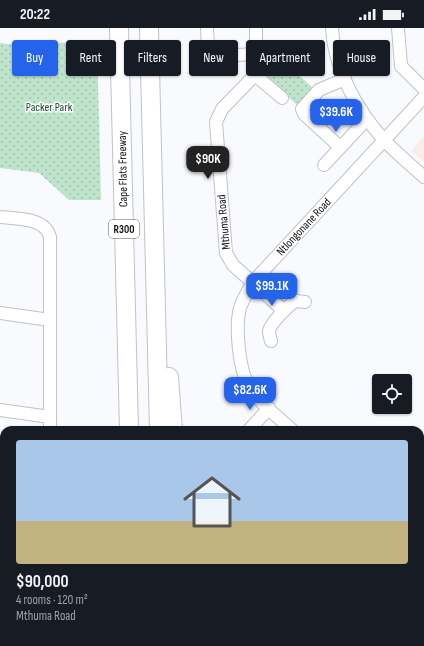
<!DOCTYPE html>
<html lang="en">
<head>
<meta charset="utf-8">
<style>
	body { margin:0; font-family:"Sofia Sans Condensed",sans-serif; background:#242831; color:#f1f3f6; height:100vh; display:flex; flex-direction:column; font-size:15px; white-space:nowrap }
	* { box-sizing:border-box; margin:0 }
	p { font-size:13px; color:#9ea1a6 }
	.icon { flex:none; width:22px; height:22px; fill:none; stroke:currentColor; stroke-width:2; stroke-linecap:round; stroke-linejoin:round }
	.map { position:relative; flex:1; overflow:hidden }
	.side { position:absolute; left:0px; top:398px; width:424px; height:220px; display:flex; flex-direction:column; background:#171b24; border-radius:12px 12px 0 0; box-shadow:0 1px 3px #0004 }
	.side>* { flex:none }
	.banner { position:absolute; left:12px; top:12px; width:400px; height:36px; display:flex; gap:8px }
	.buttons { position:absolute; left:372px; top:346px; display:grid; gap:8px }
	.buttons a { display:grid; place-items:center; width:40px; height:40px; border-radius:4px; background:#171b24; box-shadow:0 1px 3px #0004; font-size:20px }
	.price { position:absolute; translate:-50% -34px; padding:0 9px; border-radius:8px; background:#2563eb; color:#fff; font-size:13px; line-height:26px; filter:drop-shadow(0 1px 2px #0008) }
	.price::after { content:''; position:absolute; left:50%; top:24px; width:12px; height:9px; margin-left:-6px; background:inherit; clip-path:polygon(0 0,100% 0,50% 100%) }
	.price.on { background:#222; color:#fff }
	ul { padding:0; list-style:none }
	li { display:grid; align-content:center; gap:8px; height:212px; padding:0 16px }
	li+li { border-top:1px solid #363941 }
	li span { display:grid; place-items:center; height:124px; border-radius:4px; color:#555 }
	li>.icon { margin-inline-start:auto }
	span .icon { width:72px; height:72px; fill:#fffc; stroke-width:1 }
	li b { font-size:17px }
	.chip { padding:0 14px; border-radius:4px; background:#171b24; box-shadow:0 1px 3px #0004; font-size:14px; line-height:36px }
	.chip.on { background:#2563eb; color:#fff }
	.status { display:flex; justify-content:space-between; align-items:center; height:28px; padding:0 20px; background:#171b24; direction:ltr }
	.status svg { height:11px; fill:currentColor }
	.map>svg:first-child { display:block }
	.education { fill:#fcece8 }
	.grass { fill:url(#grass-dots) }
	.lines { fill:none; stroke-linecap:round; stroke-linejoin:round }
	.minor-casing { stroke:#bfc2cb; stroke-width:14 }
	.highway-casing { stroke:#bfc2cb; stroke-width:20 }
	.minor { stroke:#fff; stroke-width:12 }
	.highway { stroke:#fff; stroke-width:18 }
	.labels { text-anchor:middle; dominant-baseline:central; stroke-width:3; stroke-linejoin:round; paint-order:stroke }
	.shield { fill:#fff; stroke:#58595b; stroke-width:1 }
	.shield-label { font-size:11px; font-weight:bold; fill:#111215 }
	.park-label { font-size:12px; fill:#14452c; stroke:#fff }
	.street-label { font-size:12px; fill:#111215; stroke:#fff }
</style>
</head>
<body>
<div class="status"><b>20:22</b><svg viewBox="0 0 49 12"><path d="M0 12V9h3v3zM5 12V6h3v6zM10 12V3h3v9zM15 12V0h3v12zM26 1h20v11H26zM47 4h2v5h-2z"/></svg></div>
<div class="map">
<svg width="424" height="618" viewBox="0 0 424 618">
	<defs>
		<pattern id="grass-dots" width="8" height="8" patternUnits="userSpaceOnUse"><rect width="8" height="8" fill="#bee4cc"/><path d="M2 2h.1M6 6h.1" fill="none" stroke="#a2c3ae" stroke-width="1.8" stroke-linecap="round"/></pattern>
	</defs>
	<rect width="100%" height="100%" fill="#f8fafd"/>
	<path class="education" d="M424 108V134L411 123Z"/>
	<path class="grass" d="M261 13 313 60 297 77 266 48 261 42Z
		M97 14 101 172H69L39 145 0 140V15L8 16Z"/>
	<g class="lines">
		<g class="minor-casing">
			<path id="minor" d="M207 0 208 20 217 28 256 26
				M256 0V39L255 47 222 81 216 94 226 225 233 237 284 283
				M332 0C334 41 357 82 384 112 396 125 411 137 424 149
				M398 0 401 38 424 61
				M255 47 282 70
				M340 119 304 86 302 81 319 62 345 51
				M324 137 367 91
				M0 189C16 191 45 189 50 209V402
				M0 285 50 292
				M271 313C270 310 269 306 269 303 270 296 289 276 296 273L305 274
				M0 382 50 389
				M249 402 269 380
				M292 402C278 389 259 375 249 358 239 342 235 299 240 280 243 271 248 263 252 255L424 69
				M420 428 424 429
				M0 477 4 478
				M420 581H424"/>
		</g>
		<g class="highway-casing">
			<path id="highway" d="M119 0 129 402
				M149 0 159 402
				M169 349 173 402
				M163 614V618
				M190 614 191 618
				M124 618V614"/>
		</g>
		<use href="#minor" class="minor"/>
		<use href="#highway" class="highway"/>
	</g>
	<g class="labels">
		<rect class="shield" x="109" y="192" width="30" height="18" rx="3"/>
		<g class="shield-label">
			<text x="124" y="201">R300</text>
		</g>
		<g class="park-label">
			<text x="49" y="79">Packer Park</text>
		</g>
		<g class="street-label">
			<text transform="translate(123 141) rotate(-91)">Cape Flats Freeway</text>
			<text transform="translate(224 194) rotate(-95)">Mthuma Road</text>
			<text transform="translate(304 199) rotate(-47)">Ntlongonane Road</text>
		</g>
	</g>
</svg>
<div class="buttons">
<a><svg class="icon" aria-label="locate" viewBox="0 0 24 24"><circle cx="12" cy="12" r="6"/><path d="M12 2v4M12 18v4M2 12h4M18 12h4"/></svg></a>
</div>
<b class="price" style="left:336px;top:105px">$39.6K</b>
<b class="price on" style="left:208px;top:152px">$90K</b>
<b class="price" style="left:272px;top:279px">$99.1K</b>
<b class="price" style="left:250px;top:383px">$82.6K</b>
<div class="banner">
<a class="chip on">Buy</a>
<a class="chip">Rent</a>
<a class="chip">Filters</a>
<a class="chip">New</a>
<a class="chip">Apartment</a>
<a class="chip">House</a>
</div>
<section class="side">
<ul>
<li><span style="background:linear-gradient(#a9c7e8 65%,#c2b280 0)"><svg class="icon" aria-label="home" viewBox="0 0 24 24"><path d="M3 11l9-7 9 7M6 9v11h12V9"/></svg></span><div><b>$90,000</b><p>4 rooms · 120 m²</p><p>Mthuma Road</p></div></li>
</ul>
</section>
</div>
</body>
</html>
